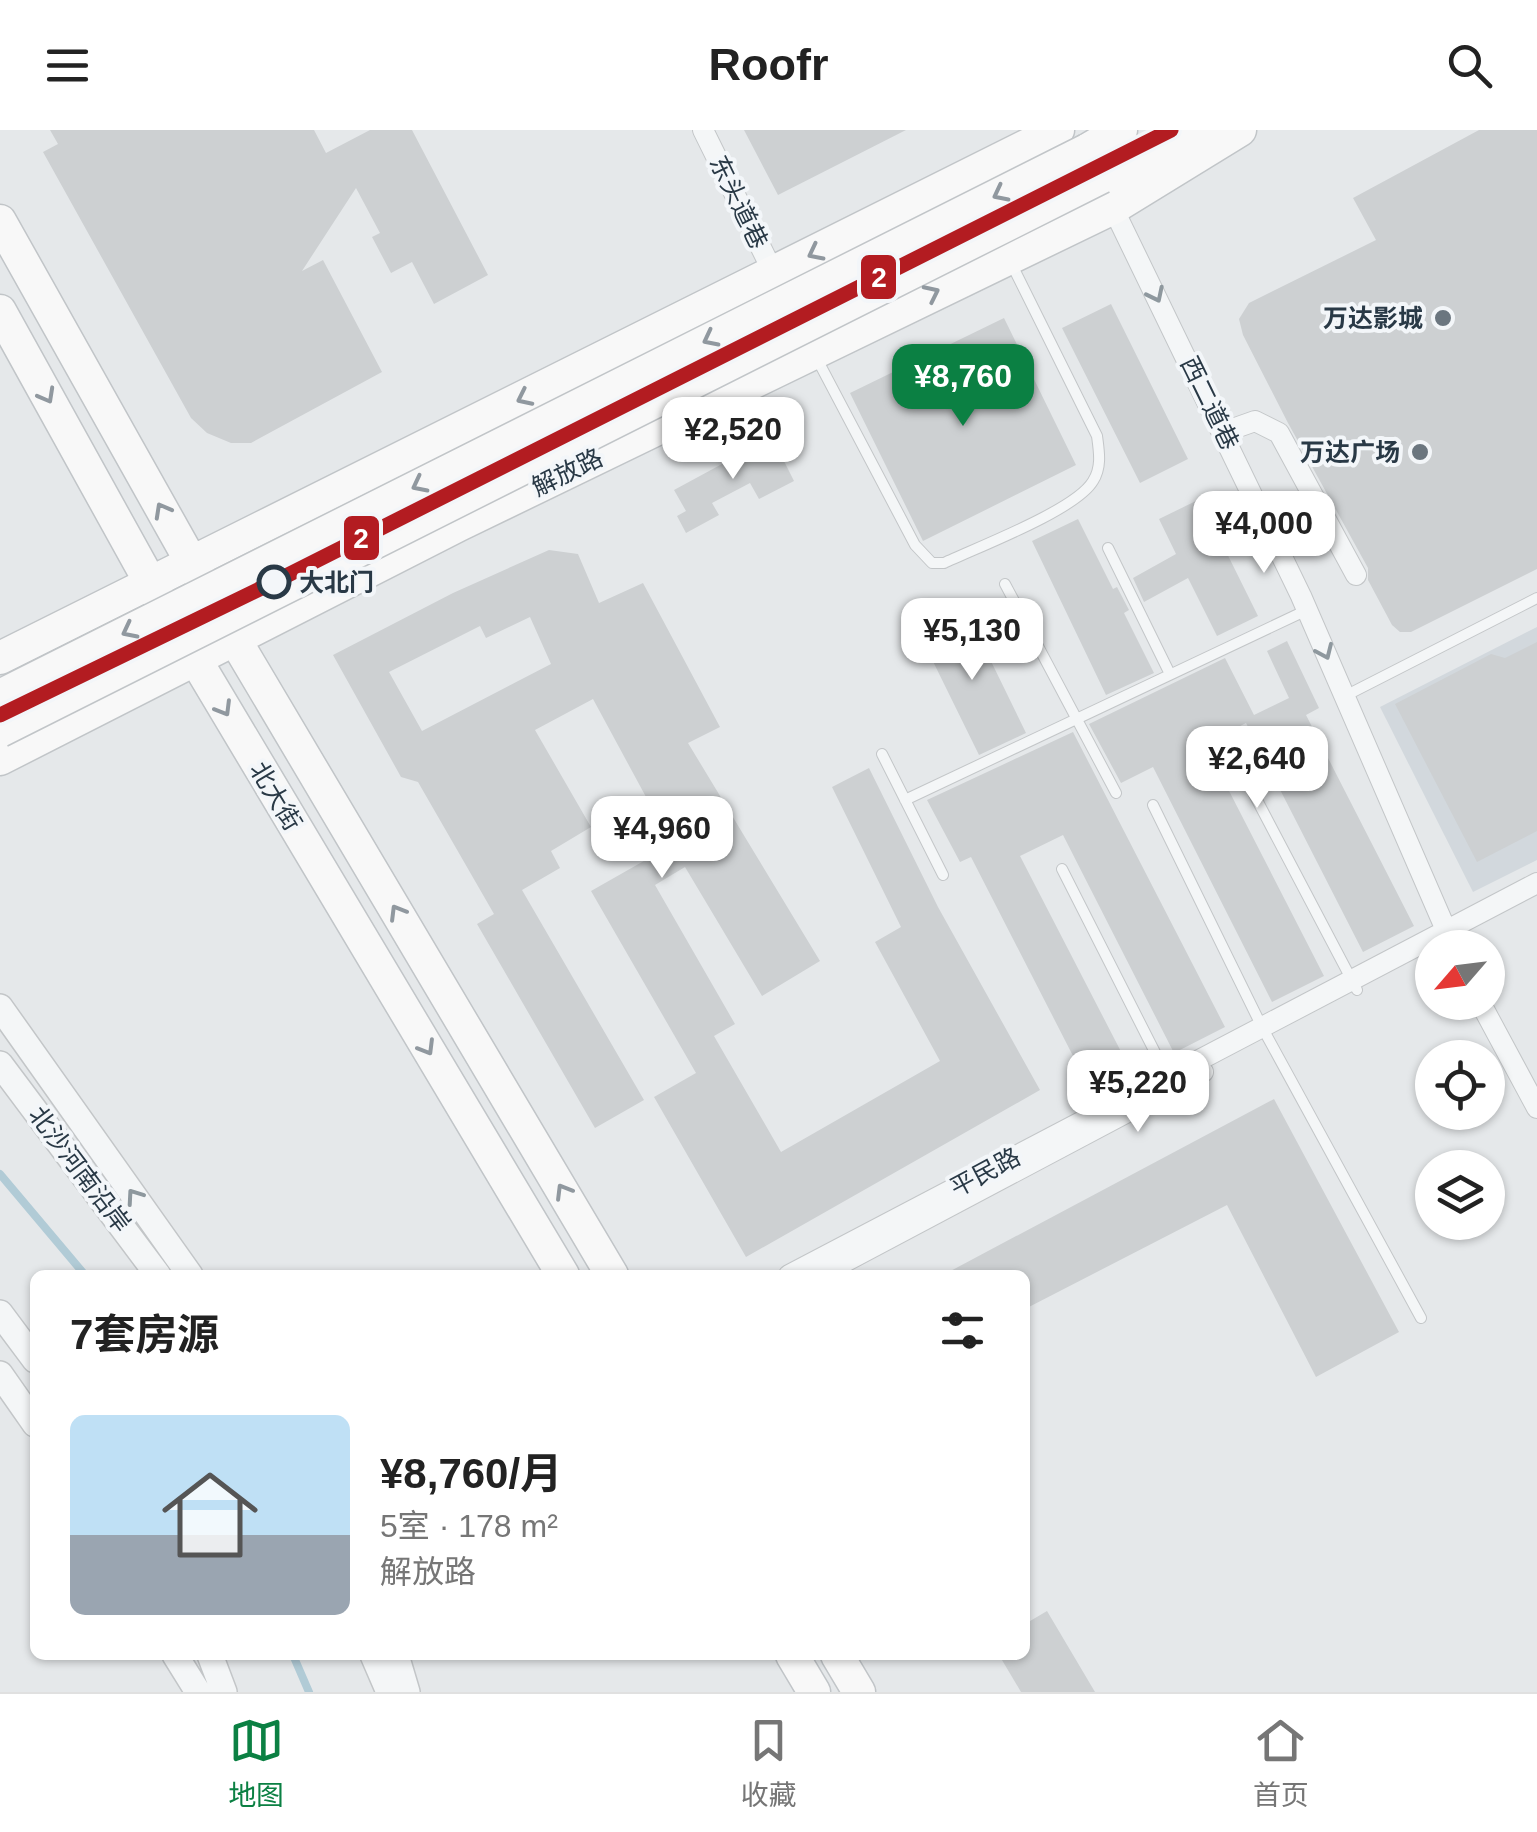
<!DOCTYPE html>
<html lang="zh">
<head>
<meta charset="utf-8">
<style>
	body { margin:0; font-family:Helvetica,"Noto Sans SC",sans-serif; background:#f6f6f6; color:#222; height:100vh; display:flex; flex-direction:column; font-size:38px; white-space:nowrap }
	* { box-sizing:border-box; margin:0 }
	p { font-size:32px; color:#767676 }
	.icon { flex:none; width:55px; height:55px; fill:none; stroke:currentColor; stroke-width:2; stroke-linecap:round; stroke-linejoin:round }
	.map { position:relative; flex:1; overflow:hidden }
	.panel { position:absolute; left:30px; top:1140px; width:1000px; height:390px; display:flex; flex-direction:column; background:#fff; border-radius:15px; box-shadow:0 2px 8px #0004 }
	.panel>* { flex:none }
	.needle { width:65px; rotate:242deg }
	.tools { position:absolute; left:1415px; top:800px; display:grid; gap:20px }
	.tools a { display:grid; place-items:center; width:90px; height:90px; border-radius:50%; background:#fff; box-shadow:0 2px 8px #0004; font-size:50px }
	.price { position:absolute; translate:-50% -85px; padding:0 22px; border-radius:20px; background:#fff; color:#222; font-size:32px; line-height:65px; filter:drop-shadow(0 2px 5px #0008) }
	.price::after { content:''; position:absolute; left:50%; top:60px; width:30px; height:22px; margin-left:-15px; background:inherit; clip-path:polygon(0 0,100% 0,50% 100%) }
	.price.active { background:#0b8043; color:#fff }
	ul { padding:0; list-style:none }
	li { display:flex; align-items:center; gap:30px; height:250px; padding:0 40px }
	li span { display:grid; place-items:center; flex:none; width:280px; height:200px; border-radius:15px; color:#555 }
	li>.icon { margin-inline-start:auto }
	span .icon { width:120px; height:120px; fill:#fffc; stroke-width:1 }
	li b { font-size:42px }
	h2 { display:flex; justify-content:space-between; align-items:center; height:120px; padding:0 40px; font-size:42px }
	header { display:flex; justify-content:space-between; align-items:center; height:130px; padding:0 40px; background:#fff; font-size:45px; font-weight:700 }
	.menu { display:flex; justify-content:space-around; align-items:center; height:140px; border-top:2px solid #e0e0e0; background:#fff; font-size:28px; color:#767676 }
	.menu a { display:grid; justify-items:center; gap:5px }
	.menu .active { color:#0b8043 }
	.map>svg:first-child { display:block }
	.built { fill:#d2d8dd }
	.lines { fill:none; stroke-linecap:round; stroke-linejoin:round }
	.stream { stroke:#b1cbd6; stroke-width:8 }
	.building { fill:#cdd0d2; fill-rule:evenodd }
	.service-casing { stroke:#c3c6c8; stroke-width:12 }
	.minor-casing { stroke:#c3c6c8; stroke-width:22 }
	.tertiary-casing { stroke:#c3c6c8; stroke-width:28 }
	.primary-casing { stroke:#c1c5c8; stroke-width:35 }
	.service { stroke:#f4f6f7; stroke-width:10 }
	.minor { stroke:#f4f6f7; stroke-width:20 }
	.tertiary { stroke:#f4f6f7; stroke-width:25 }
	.primary { stroke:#f8f8f8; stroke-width:32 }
	.primary-bridge-casing { stroke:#c1c5c8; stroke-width:35; stroke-linecap:butt }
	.primary-bridge { stroke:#f8f8f8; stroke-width:32 }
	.metro-1-casing { stroke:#f3f6f9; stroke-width:22 }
	.metro-1 { stroke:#b31c21; stroke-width:15 }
	.oneway { stroke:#90989f }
	.oneway2 { stroke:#8e989e }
	.poi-dot { fill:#6b767f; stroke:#f3f6f9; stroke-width:4 }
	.stop-dot { fill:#f3f6f9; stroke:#293946; stroke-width:5 }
	.labels { text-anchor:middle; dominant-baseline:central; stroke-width:8; stroke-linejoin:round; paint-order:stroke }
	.street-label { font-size:25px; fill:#293946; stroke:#f3f6f9 }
	.poi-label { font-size:25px; font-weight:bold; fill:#293946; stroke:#f3f6f9; text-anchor:end }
	.stop-label { font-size:25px; font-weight:bold; fill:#293946; stroke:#f3f6f9; text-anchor:start }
	.line-badge { stroke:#f3f6f9; stroke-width:4 }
	.badge-label { font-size:28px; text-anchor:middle; font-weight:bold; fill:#fff }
</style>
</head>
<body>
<header><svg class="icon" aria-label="menu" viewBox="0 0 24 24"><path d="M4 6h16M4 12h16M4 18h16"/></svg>Roofr<svg class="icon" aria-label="search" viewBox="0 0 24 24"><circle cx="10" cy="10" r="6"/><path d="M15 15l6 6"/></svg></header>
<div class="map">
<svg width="1537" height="1562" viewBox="0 0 1537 1562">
	<rect width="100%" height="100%" fill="#e5e8ea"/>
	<path class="built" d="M1537 497V730L1473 762 1380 577Z"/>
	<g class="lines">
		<path class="stream" d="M0 1044 85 1145
			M293 1525 309 1562"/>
	</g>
	<path class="building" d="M50 0H314L326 23 370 0H412L488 145 434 174 412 132 391 143 372 107 380 103 356 58 302 141 323 130 382 242 251 313H231L207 303 191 288 43 22 58 14Z
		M744 0H906L778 65Z
		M1479 0H1537V439L1411 502H1400L1392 495 1368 450V438L1288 293 1243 205 1239 189 1249 173 1376 110 1353 68Z
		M1111 174 1188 329 1140 353 1062 198Z
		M1004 188 1076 335 923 411 850 263Z
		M772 307 794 351 759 369 750 353 712 373 719 385 686 403 677 386 686 381 674 360Z
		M1200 369 1258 486 1217 506 1188 448 1144 472 1133 448 1176 424 1159 389Z
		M1078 389 1113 459 1117 457 1129 480 1124 483 1154 543 1106 565 1032 411Z
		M549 420 578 424 599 473 643 453 720 597 688 613 820 831 762 866 685 737 655 755 735 894 714 906 781 1022 940 931 875 812 901 797 832 657 869 638 938 777 1040 960 746 1127 654 967 696 943 591 761 672 715 593 569 535 600 591 697 551 721 560 738 522 760 644 970 595 998 477 794 494 784 418 652 401 647 333 525 453 463ZM530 487 551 534 422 601 389 542 480 496 486 508Z
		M966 480 1026 603 979 625 919 503Z
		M1287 511 1319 578 1306 585 1414 796 1363 822 1246 593 1205 614 1324 846 1272 872 1153 637 1121 653 1089 594 1225 528 1254 585 1289 568 1267 521Z
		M1537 512V701L1477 732 1395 574 1491 524 1505 528Z
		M1073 602 1225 897 1174 923 1063 705 1020 726 1131 941 1091 961 971 727 960 732 927 670Z
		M1274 969 1399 1202 1316 1247 1227 1075 1025 1179V1145H943Z
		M1047 1481 1095 1562H1021L999 1525H1025V1494Z"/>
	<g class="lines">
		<g class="service-casing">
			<path id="service" d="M816 227 915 415 932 433H944C978 417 1076 380 1093 351 1102 337 1099 321 1097 306L1010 131
				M1108 418 1170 544
				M1005 454 1116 663
				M1345 566 1537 468
				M882 624 943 745
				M1237 632 1357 860
				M905 670 1307 480
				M1153 675 1262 897 1421 1188
				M1062 739 1168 948"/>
		</g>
		<g class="minor-casing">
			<path id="minor" d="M703 0 774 144
				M1113 78 1301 466 1446 800 1450 818
				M1224 302 1255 291 1279 303 1356 445
				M1480 872 1537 978
				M789 1145 1537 753
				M820 1145 1203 942"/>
		</g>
		<g class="tertiary-casing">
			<path id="tertiary" d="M0 877 190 1145
				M0 934 158 1145
				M0 1183 35 1230
				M0 1244 35 1294
				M175 1525 198 1562
				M210 1525 224 1562
				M373 1525 389 1562
				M396 1525 407 1562"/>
		</g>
		<g class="primary-casing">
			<path id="primary" d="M1087 20 1121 0
				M1102 47 1203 3
				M0 91 234 508 612 1145
				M0 181 160 470
				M185 512 563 1145
				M0 528 1058 0
				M0 629 459 395 1113 78 1240 0
				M792 1525 814 1562
				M837 1525 859 1562"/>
		</g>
		<use href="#service" class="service"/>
		<use href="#minor" class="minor"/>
		<use href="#tertiary" class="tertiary"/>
		<use href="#primary" class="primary"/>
		<g class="primary-bridge-casing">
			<path id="primary-bridge" d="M0 566 1087 20
				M0 601 1102 47"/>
		</g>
		<use href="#primary-bridge" class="primary-bridge"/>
		<g class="metro-1-casing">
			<path id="metro-1" d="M0 585 274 452 1171 0"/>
		</g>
		<use href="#metro-1" class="metro-1"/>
	</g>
	<defs><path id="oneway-chevron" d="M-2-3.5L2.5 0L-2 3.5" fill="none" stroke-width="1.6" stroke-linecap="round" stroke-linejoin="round" transform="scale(2.5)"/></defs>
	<g class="oneway">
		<use href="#oneway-chevron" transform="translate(1000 64) rotate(153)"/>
		<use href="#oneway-chevron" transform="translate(815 123) rotate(153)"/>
		<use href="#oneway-chevron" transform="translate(932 163) rotate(-26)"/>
		<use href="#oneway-chevron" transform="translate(710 209) rotate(153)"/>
		<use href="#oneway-chevron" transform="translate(47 266) rotate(61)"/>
		<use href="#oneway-chevron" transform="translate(524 268) rotate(154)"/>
		<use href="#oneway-chevron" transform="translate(419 355) rotate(153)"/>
		<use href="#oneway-chevron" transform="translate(162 380) rotate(-119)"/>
		<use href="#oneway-chevron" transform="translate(129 501) rotate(153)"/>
		<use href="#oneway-chevron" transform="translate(224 579) rotate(59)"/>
		<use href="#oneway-chevron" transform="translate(397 782) rotate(-121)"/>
		<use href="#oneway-chevron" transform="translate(427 918) rotate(59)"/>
		<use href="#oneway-chevron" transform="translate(563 1061) rotate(-121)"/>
	</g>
	<g class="oneway2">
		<use href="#oneway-chevron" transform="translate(1156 165) rotate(64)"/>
		<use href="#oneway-chevron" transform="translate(1325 522) rotate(66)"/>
		<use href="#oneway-chevron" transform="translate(134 1066) rotate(-125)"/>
	</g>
	<g class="poi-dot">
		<circle cx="1443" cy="188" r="10"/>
		<circle cx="1420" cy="322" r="10"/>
	</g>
	<circle class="stop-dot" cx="274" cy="452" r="15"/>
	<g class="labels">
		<g class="street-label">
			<text transform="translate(739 72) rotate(64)">东头道巷</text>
			<text transform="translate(1210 273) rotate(64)">西二道巷</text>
			<text transform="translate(567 342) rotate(-26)">解放路</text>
			<text transform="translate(276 666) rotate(59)">北大街</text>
			<text transform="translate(80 1039) rotate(53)">北沙河南沿岸</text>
			<text transform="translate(985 1042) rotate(-28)">平民路</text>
		</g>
		<g class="poi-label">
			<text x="1423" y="188">万达影城</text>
			<text x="1400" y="322">万达广场</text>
		</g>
		<g class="stop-label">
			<text x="299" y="452">大北门</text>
		</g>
	</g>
	<g class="line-badge">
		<rect x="859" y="123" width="39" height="48" rx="10" fill="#b31c21"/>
		<rect x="342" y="384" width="39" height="48" rx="10" fill="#b31c21"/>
	</g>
	<g class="badge-label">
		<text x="879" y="157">2</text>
		<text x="361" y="418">2</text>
	</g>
</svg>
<div class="tools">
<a><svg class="needle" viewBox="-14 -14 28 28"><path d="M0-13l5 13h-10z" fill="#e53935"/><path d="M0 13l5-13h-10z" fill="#767676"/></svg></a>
<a><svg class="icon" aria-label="locate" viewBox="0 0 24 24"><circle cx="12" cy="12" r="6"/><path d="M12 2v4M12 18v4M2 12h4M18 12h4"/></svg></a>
<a><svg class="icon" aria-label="layers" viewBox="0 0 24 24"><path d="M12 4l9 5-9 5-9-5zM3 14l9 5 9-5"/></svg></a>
</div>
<b class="price active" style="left:963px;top:299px">¥8,760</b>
<b class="price" style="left:733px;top:352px">¥2,520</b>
<b class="price" style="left:1264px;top:446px">¥4,000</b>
<b class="price" style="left:972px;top:553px">¥5,130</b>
<b class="price" style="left:1257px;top:681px">¥2,640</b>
<b class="price" style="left:662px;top:751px">¥4,960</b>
<b class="price" style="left:1138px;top:1005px">¥5,220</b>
<section class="panel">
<h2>7套房源<svg class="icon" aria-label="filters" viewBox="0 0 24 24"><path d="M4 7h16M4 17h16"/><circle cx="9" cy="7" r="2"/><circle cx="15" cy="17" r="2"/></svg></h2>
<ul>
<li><span style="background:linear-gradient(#bfe0f5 60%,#9aa5b1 0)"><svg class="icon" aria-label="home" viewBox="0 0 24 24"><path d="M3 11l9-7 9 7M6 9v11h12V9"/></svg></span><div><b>¥8,760/月</b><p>5室 · 178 m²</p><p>解放路</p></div></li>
</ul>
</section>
</div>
<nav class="menu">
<a class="active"><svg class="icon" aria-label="map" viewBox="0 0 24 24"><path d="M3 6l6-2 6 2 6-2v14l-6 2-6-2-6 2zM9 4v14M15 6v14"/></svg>地图</a>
<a><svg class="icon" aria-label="saved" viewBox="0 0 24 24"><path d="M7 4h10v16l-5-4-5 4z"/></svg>收藏</a>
<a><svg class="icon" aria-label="home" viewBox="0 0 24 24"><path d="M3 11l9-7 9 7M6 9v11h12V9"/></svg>首页</a>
</nav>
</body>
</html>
